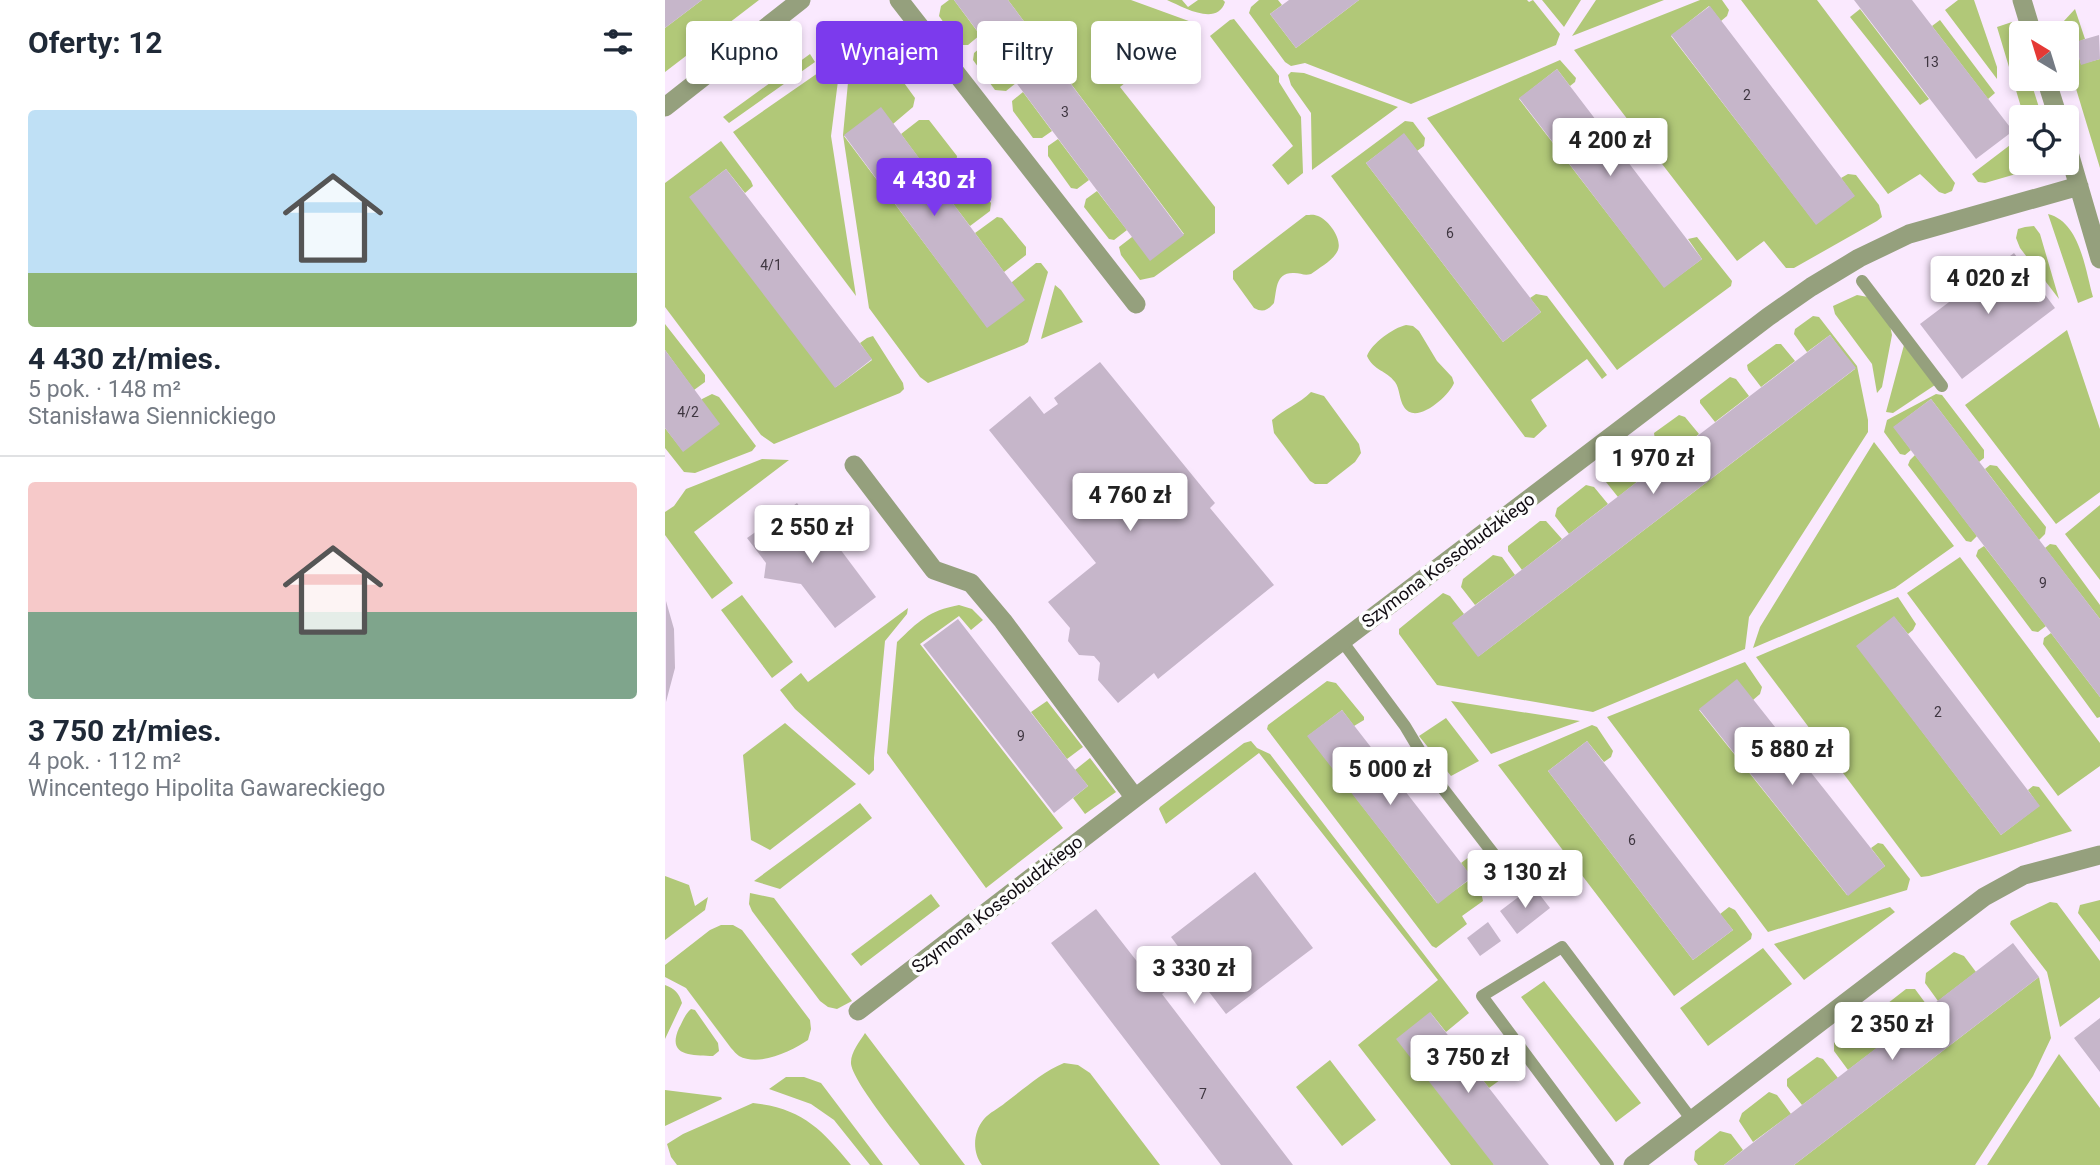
<!DOCTYPE html>
<html lang="pl">
<head>
<meta charset="utf-8">
<style>
	body { margin:0; font-family:Roboto,sans-serif; background:#f2f2f3; color:#1f2937; height:100vh; display:flex; flex-direction:column; font-size:26px; white-space:nowrap }
	* { box-sizing:border-box; margin:0 }
	p { font-size:23px; color:#747a83 }
	.icon { flex:none; width:38px; height:38px; fill:none; stroke:currentColor; stroke-width:2; stroke-linecap:round; stroke-linejoin:round }
	.map { position:relative; flex:1; overflow:hidden }
	.side { display:flex; flex-direction:column; background:#fff; width:665px }
	.side>* { flex:none }
	.banner { position:absolute; left:21px; top:21px; width:665px; height:63px; display:flex; gap:14px }
	.needle { width:46px; rotate:322deg }
	.fabs { position:absolute; left:1344px; top:21px; display:grid; gap:14px }
	.fabs a { display:grid; place-items:center; width:70px; height:70px; border-radius:7px; background:#fff; box-shadow:0 4px 10px #0003; font-size:35px }
	.price { position:absolute; translate:-50% -60px; padding:0 16px; border-radius:7px; background:#fff; color:#222; font-size:23px; line-height:46px; filter:drop-shadow(0 2px 4px #0008) }
	.price::after { content:''; position:absolute; left:50%; top:42px; width:21px; height:16px; margin-left:-10px; background:inherit; clip-path:polygon(0 0,100% 0,50% 100%) }
	.price.selected { background:#7c3aed; color:#fff }
	ul { padding:0; list-style:none }
	li { display:grid; align-content:center; gap:14px; height:371px; padding:0 28px }
	li+li { border-top:2px solid #e0e1e3 }
	li span { display:grid; place-items:center; height:217px; border-radius:7px; color:#555 }
	li>.icon { margin-inline-start:auto }
	span .icon { width:126px; height:126px; fill:#fffc; stroke-width:1 }
	li b { font-size:30px }
	h2 { display:flex; justify-content:space-between; align-items:center; height:84px; padding:0 28px; font-size:30px }
	.chip { padding:0 24px; border-radius:7px; background:#fff; box-shadow:0 4px 10px #0003; font-size:24px; line-height:63px }
	.chip.selected { background:#7c3aed; color:#fff }
	main { display:flex; flex:1; min-height:0 }
	.map>svg:first-child { display:block }
	.green { fill:#b1c878 }
	.building { fill:#c6b6ca }
	.lines { fill:none; stroke-linecap:round; stroke-linejoin:round }
	.service { stroke:#95a07d; stroke-width:12 }
	.minor { stroke:#95a07d; stroke-width:19 }
	.labels { text-anchor:middle; dominant-baseline:central; stroke-width:7; stroke-linejoin:round; paint-order:stroke }
	.number-label { font-size:14px; fill:#3e3640 }
	.street-label { font-size:18px; fill:#110c12; stroke:#fdfdfd }
</style>
</head>
<body>
<main>
<section class="side">
<h2>Oferty: 12<svg class="icon" aria-label="filters" viewBox="0 0 24 24"><path d="M4 7h16M4 17h16"/><circle cx="9" cy="7" r="2"/><circle cx="15" cy="17" r="2"/></svg></h2>
<ul>
<li><span style="background:linear-gradient(#bfe0f5 75%,#8fb573 0)"><svg class="icon" aria-label="home" viewBox="0 0 24 24"><path d="M3 11l9-7 9 7M6 9v11h12V9"/></svg></span><div><b>4 430 zł/mies.</b><p>5 pok. · 148 m²</p><p>Stanisława Siennickiego</p></div></li>
<li><span style="background:linear-gradient(#f6c9c9 60%,#7fa58c 0)"><svg class="icon" aria-label="home" viewBox="0 0 24 24"><path d="M3 11l9-7 9 7M6 9v11h12V9"/></svg></span><div><b>3 750 zł/mies.</b><p>4 pok. · 112 m²</p><p>Wincentego Hipolita Gawareckiego</p></div></li>
</ul>
</section>
<div class="map">
<svg width="1435" height="1165" viewBox="0 0 1435 1165">
	<rect width="100%" height="100%" fill="#fae9fe"/>
	<path class="green" d="M37 0H94L0 72V28Z
		M284 0H289L315 35 303 45H295L274 16 276 6Z
		M343 0H466L532 24 455 87 550 207V233L489 277 475 280 456 255 454 247 467 237 519 234Z
		M502 0H517L523 7 533 0H558L560 2C552 27 518 7 502 0Z
		M594 0H613L617 5 605 14 631 48 694 0H862L864 2 868 0 895 34 891 45 746 104 640 63 626 66 620 62 584 13 586 7Z
		M877 0H916L899 27Z
		M931 0H999L907 36Z
		M1035 0H1057L1064 10 1062 16 1056 21 1044 6 1006 36 1151 224 1189 196 1176 178 1183 174 1191 175 1214 205 1217 217 1212 221 1129 268H1121L1099 241 1072 261 909 50Z
		M1076 0H1152L1290 183 1287 191 1280 194 1274 192 1255 174 1223 194Z
		M1293 0H1309L1332 67V79L1280 10Z
		M1195 9 1264 99 1255 105 1185 17Z
		M1410 9 1420 39 1410 43 1416 64 1435 59V168L1402 59V33H1394L1398 22Z
		M569 19 614 76V82L636 117 638 173 623 185 607 165 628 146 545 36 565 20Z
		M1275 20 1330 93 1323 99 1267 26Z
		M1347 22 1356 51V79H1365L1377 117H1359L1332 27Z
		M205 36 250 98 248 107 228 124 179 136 322 327 347 282 371 263H376L383 272 363 342 359 345 263 383 255 377 204 308 178 135 186 51Z
		M321 43 351 83 341 91 330 90 308 60 309 53Z
		M145 54 150 62 64 123 58 117Z
		M176 57 166 136 191 296 68 132Z
		M895 60 911 78 910 82 905 86 892 69 854 99 999 287 1037 259 1023 239 1032 237 1067 281 1066 286 952 370 762 118Z
		M626 72 639 73 733 107 647 170 646 113 626 85 623 75Z
		M358 92 387 131 377 138H368L348 111 347 101Z
		M254 120H264L292 156 291 164 270 180 236 134Z
		M740 121 748 122 760 138 759 146 752 151 739 134 701 163 838 342 876 312 865 298 871 294 882 296 942 375 937 379 922 359 866 400 882 426 869 438 860 437 666 176Z
		M393 139 424 180 412 189 406 188 383 156V146Z
		M1353 139 1356 149V163H1358L1351 174 1320 183 1313 182 1307 174Z
		M56 141 86 181 88 186 80 193 61 169 25 197 171 387 207 360 195 343 202 338 208 336 238 383 239 389 235 393 109 444 96 435 0 307V183Z
		M302 172 326 203 325 211 305 226 276 188 295 173Z
		M432 191 462 230 449 240 444 239 419 207 421 199Z
		M1383 214C1415 222 1420 269 1428 297L1413 303Z
		M641 215C646 215 648 214 653 216 664 220 679 241 672 252 667 261 654 268 646 274 639 276 636 273 629 273 610 272 612 290 609 303 603 310 598 313 589 308L568 279V271Z
		M332 217 337 218 361 247V255L339 272 310 233Z
		M1369 226 1375 234 1394 299 1355 248 1351 238 1353 229 1360 227Z
		M390 285 396 290 418 322 376 339Z
		M1192 295 1203 297 1225 325 1227 335 1217 387 1212 393 1207 364 1170 314 1168 306Z
		M1148 316 1154 317 1192 366 1203 420V432L1084 617 1080 649 928 712 772 685 734 634V629L778 593 785 596 799 614 788 623 814 656 1190 369 1165 335 1142 352 1129 334 1130 329Z
		M0 324 40 375V382L29 390 0 350Z
		M741 325 748 326 754 331 772 361 787 377 789 383C784 396 751 426 739 407 734 399 735 389 730 382 721 370 709 371 702 356 707 343 728 328 741 325Z
		M1402 330 1435 429V492L1391 524 1300 405Z
		M1111 344H1116L1130 361 1096 387 1083 370 1082 365Z
		M1239 345 1270 385 1228 413 1221 412Z
		M1065 377 1071 379 1084 396 1050 422 1035 403V400Z
		M646 392 659 396 694 444 696 453 690 462 662 484H650L645 481 609 433 607 420C619 409 634 404 646 392Z
		M47 394 54 397 91 446 87 451 30 473 19 472 0 448V428L18 451 37 399Z
		M1271 394 1277 395 1319 450V458L1314 462 1266 399 1229 427 1246 450 1240 455 1235 454 1219 432 1222 420Z
		M1014 415 1020 417 1034 434 1003 458 990 440 989 433Z
		M1209 442 1289 546 1230 588 1088 648 1095 627Z
		M973 446 978 447 993 465 953 497 937 477 939 471Z
		M1250 455 1312 536 1306 542 1301 541 1243 465 1245 460Z
		M97 459 124 460 29 532 68 583 47 599 0 535V512L9 506 21 489Z
		M1325 465 1332 466 1381 527 1380 534 1374 540 1320 469Z
		M921 485 929 487 943 504 904 534 890 516 892 508Z
		M1435 505V580L1400 534Z
		M875 521H881L897 539 857 570 843 551V546Z
		M1385 544 1391 545 1435 605V619L1380 548Z
		M1319 546 1381 626 1373 632 1367 631 1311 556 1313 550Z
		M828 555 837 557 850 575 810 605 796 587 798 579Z
		M1295 557 1435 743V766L1393 796 1242 593Z
		M77 595 128 662 107 678 56 610Z
		M1233 597 1251 624 1248 630 1243 634 1229 617 1192 646 1336 835 1374 806 1363 790 1368 786 1374 787 1407 831 1264 876 1256 877 1091 657Z
		M294 605 307 609 318 620 306 630 294 616 255 644 398 828 321 888 222 753 232 642C254 621 263 611 294 605Z
		M243 608 242 614 220 641 209 758V770L204 775 130 709 115 690 136 673 143 682Z
		M1386 633 1435 697V717L1432 718 1378 644 1379 638Z
		M1080 662 1097 687 1095 694 1088 700 1034 710 1182 895 1220 866 1206 848 1213 843 1218 844 1245 879 1242 890 1103 932 942 717Z
		M662 681 671 683 699 717V720L689 726 677 710 643 736 772 903 807 878 796 863 804 857 809 860 818 901 797 916 802 924 771 948 767 946 602 729 603 725Z
		M382 701 418 747 402 759 366 712Z
		M786 701 915 721 826 754Z
		M781 718 814 761 786 776 754 736Z
		M120 723 191 784 105 850 86 840 78 755Z
		M927 725 932 727 948 751 946 757 939 762 922 741 883 771 1028 960 1068 930 1055 914 1064 907 1070 910 1087 934 1086 939 1009 996 833 765Z
		M586 741 592 748 605 754 804 1013 781 1032 765 1012 829 1165H786L693 1045 773 980 594 753 501 824 494 809 495 807 579 743Z
		M425 758 451 792 420 814 408 798 423 786 410 770Z
		M195 803 207 818 115 889 89 881Z
		M0 876 24 885 30 906 43 897 40 910 0 940Z
		M85 893 109 898 187 1001 172 1009 163 1007 155 1001 87 911 84 904Z
		M266 894 275 906 196 966 186 954Z
		M1435 900V942L1413 913 1415 905Z
		M1385 902 1392 903 1435 961V997L1395 1027 1382 972 1345 924 1346 921Z
		M1225 907 1230 912 1139 980 1109 944Z
		M56 925H68L77 930 145 1020 146 1029 143 1040C127 1051 94 1067 74 1056 71 1054 69 1051 66 1048L21 988 0 977V965L45 930Z
		M1098 948 1127 984 1043 1046 1015 1008Z
		M1289 952 1299 956 1311 972 1273 1001 1260 983 1261 973Z
		M1374 977 1386 1038 1368 1076 1310 1165H1129Z
		M879 981 976 1103 951 1122 856 997Z
		M0 985C10 989 14 993 17 1003L0 1039Z
		M1241 989H1250L1264 1008 1231 1033 1218 1016V1007Z
		M26 1009 30 1010 53 1043 54 1051 48 1056C28 1055 1 1057 14 1028 18 1021 20 1014 26 1009Z
		M1198 1022 1206 1023 1221 1041 1183 1070 1169 1051V1043Z
		M200 1033 300 1165H255C243 1149 184 1078 186 1062 186 1052 195 1041 200 1033Z
		M818 1036 846 1072 824 1088 796 1052Z
		M1394 1054 1435 1108V1165H1322Z
		M1152 1057 1158 1059 1173 1078 1137 1105 1122 1086V1079Z
		M665 1060 711 1120 677 1146 631 1087Z
		M399 1063 413 1065 425 1073 495 1165H317C307 1152 308 1132 319 1119 324 1113 334 1108 340 1103 359 1089 377 1072 399 1063Z
		M121 1077H139L156 1083 218 1165H205L169 1120 146 1104 104 1089Z
		M0 1090 56 1097 57 1099 0 1126Z
		M1104 1092 1112 1095 1126 1114 1088 1142 1074 1121 1077 1113Z
		M88 1103C136 1108 156 1128 186 1165H12L6 1157 2 1144 18 1134Z
		M1055 1131 1066 1134 1078 1150 1059 1165H1033L1029 1160 1030 1151Z"/>
	<path class="building" d="M0 0H37L0 28Z
		M289 0H343L519 235 485 261Z
		M624 0H694L631 48 605 14Z
		M1189 0H1247L1348 131 1311 159Z
		M1045 6 1190 196 1151 225 1006 35Z
		M1434 35 1435 59 1416 65 1410 42Z
		M892 69 1037 259 999 288 854 98Z
		M216 107 360 300 322 328 179 135Z
		M739 133 876 312 838 342 701 163Z
		M61 169 207 359 170 388 24 197Z
		M1349 253 1390 308 1297 379 1255 324Z
		M1165 335 1191 368 813 657 787 623Z
		M0 350 55 424 18 452 0 428Z
		M435 362 550 503 545 508 609 585 493 679 489 673 453 703 433 680 435 663 429 656 414 655 403 641 405 628 383 602 431 563 324 430 365 396 379 414 393 404 389 398Z
		M1266 399 1435 619V697L1228 427Z
		M132 503 157 537 163 533 211 597 170 628 136 584 99 578 101 563 82 538Z
		M1 601 9 629 10 668 1 702Z
		M1229 616 1375 806 1336 835 1191 646Z
		M293 619 423 786 389 813 258 645Z
		M1072 679 1220 866 1183 896 1034 709Z
		M677 710 807 877 773 904 642 736Z
		M922 741 1068 930 1028 960 883 771Z
		M590 872 648 948 561 1014 528 971 497 994 628 1165H556L386 943 431 909 485 978 518 953 506 937Z
		M868 886 885 908 852 934 835 911Z
		M823 922 836 941 815 956 802 938Z
		M1348 943 1374 977 1129 1165H1059Z
		M765 1012 796 1052 884 1165H829L731 1039Z
		M1435 1018V1072L1409 1038Z"/>
	<g class="lines">
		<path class="service" d="M1197 281 1277 386
			M677 641 740 726 776 786 851 883
			M943 1165 817 996 897 947 1027 1120"/>
		<path class="minor" d="M234 0 471 304
			M1357 0 1367 33
			M1381 79 1393 117
			M0 107 136 0
			M1402 146 1435 259
			M189 465 269 570 306 583 338 621 470 798
			M193 1011 470 798 977 413 1103 317 1146 287 1194 258 1244 234 1414 186
			M968 1165 1319 897 1359 875 1435 855"/>
	</g>
	<g class="labels">
		<g class="number-label">
			<text x="1266" y="62">13</text>
			<text x="1082" y="95">2</text>
			<text x="400" y="112">3</text>
			<text x="785" y="233">6</text>
			<text x="106" y="265">4/1</text>
			<text x="23" y="412">4/2</text>
			<text x="1378" y="583">9</text>
			<text x="1273" y="712">2</text>
			<text x="356" y="736">9</text>
			<text x="967" y="840">6</text>
			<text x="538" y="1094">7</text>
		</g>
		<g class="street-label">
			<text transform="translate(783 560) rotate(-37)">Szymona Kossobudzkiego</text>
			<text transform="translate(332 904) rotate(-38)">Szymona Kossobudzkiego</text>
		</g>
	</g>
</svg>
<div class="fabs">
<a><svg class="needle" viewBox="-14 -14 28 28"><path d="M0-13l5 13h-10z" fill="#e53935"/><path d="M0 13l5-13h-10z" fill="#747a83"/></svg></a>
<a><svg class="icon" aria-label="locate" viewBox="0 0 24 24"><circle cx="12" cy="12" r="6"/><path d="M12 2v4M12 18v4M2 12h4M18 12h4"/></svg></a>
</div>
<b class="price" style="left:945px;top:178px">4 200 zł</b>
<b class="price selected" style="left:269px;top:218px">4 430 zł</b>
<b class="price" style="left:1323px;top:316px">4 020 zł</b>
<b class="price" style="left:988px;top:496px">1 970 zł</b>
<b class="price" style="left:465px;top:533px">4 760 zł</b>
<b class="price" style="left:147px;top:565px">2 550 zł</b>
<b class="price" style="left:1127px;top:787px">5 880 zł</b>
<b class="price" style="left:725px;top:807px">5 000 zł</b>
<b class="price" style="left:860px;top:910px">3 130 zł</b>
<b class="price" style="left:529px;top:1006px">3 330 zł</b>
<b class="price" style="left:1227px;top:1062px">2 350 zł</b>
<b class="price" style="left:803px;top:1095px">3 750 zł</b>
<div class="banner">
<a class="chip">Kupno</a>
<a class="chip selected">Wynajem</a>
<a class="chip">Filtry</a>
<a class="chip">Nowe</a>
</div>
</div>
</main>
</body>
</html>
